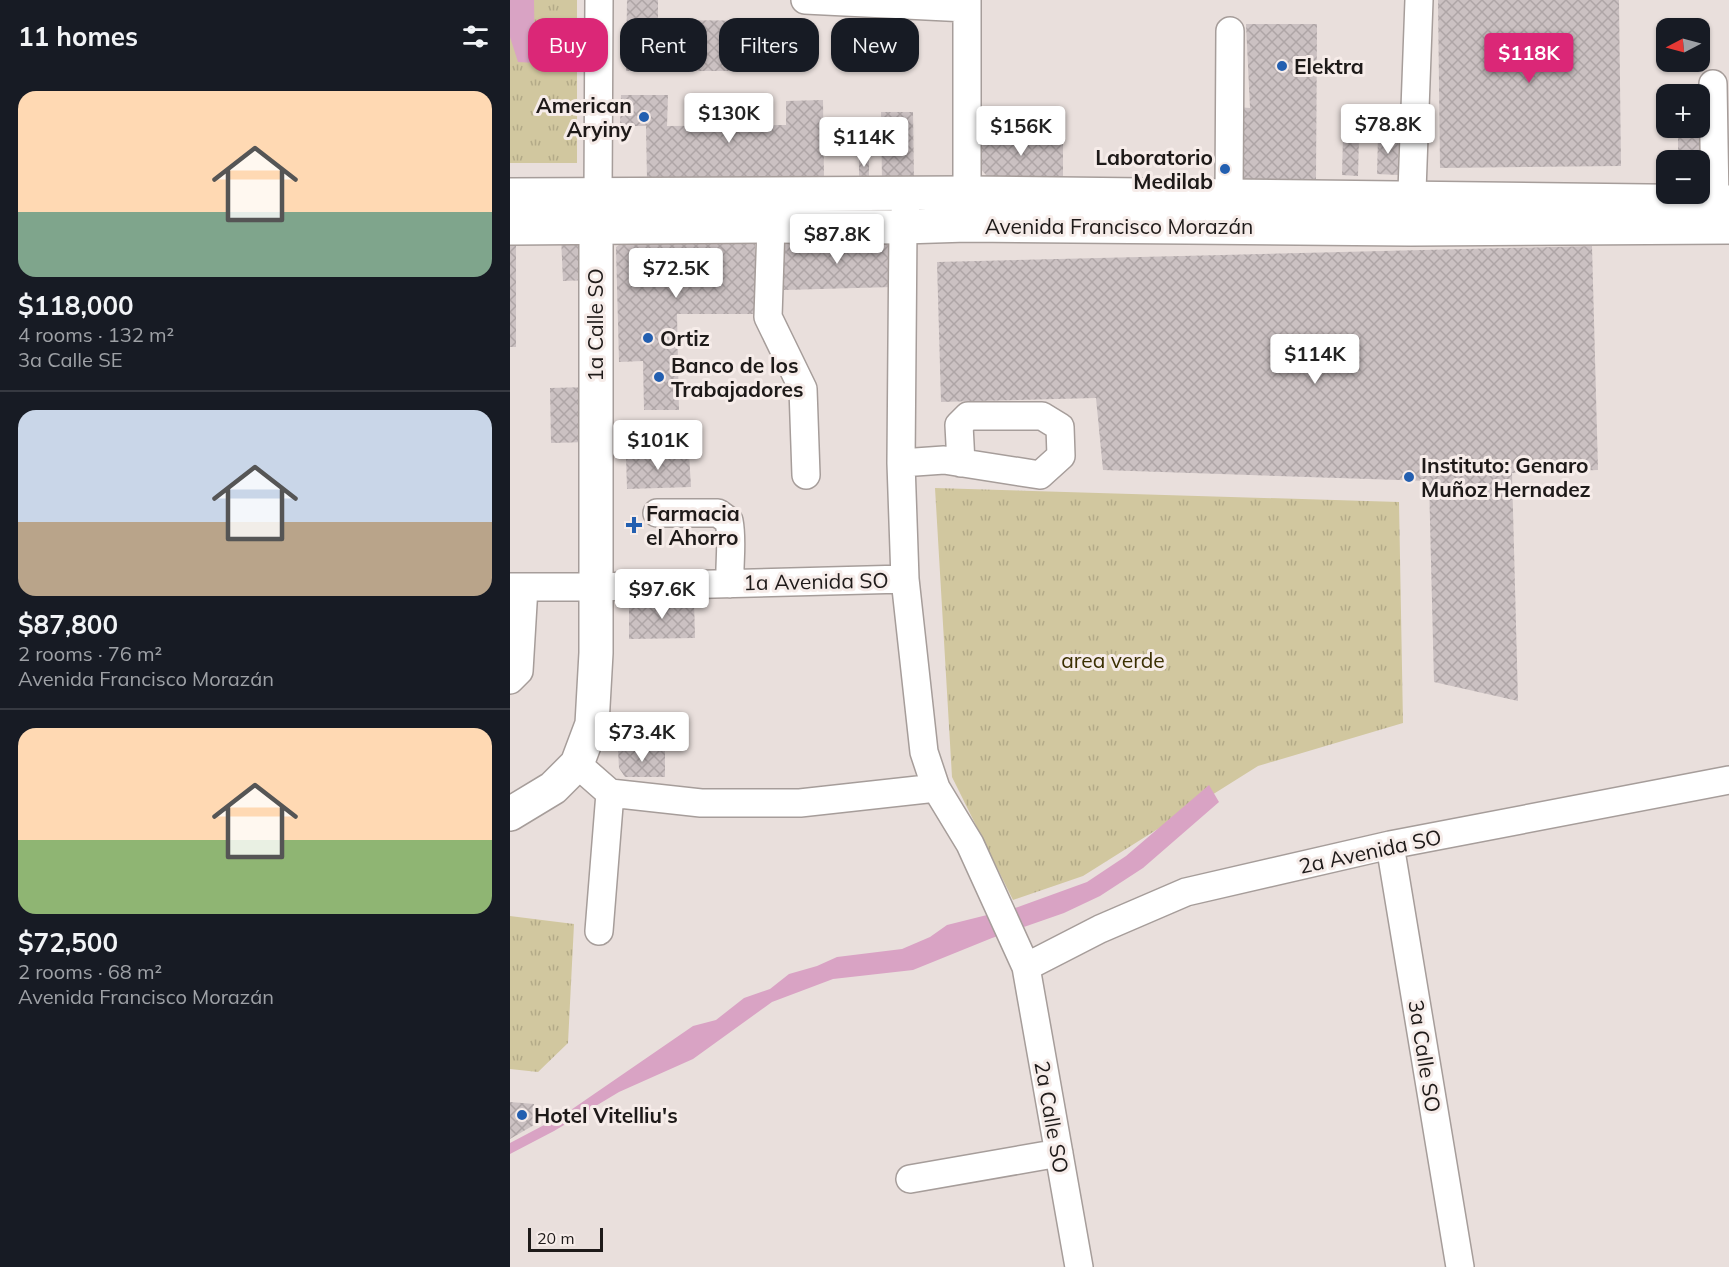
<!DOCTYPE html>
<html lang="en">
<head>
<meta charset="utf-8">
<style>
	body { margin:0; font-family:Mulish,sans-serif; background:#20242c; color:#f1f3f6; height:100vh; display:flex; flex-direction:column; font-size:22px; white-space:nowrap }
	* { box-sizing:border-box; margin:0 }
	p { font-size:20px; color:#9ea1a6 }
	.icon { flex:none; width:33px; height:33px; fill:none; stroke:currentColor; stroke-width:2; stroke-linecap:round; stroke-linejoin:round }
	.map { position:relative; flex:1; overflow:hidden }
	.side { display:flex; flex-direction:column; background:#171b24; width:510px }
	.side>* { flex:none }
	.banner { position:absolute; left:18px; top:18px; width:570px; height:54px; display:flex; gap:12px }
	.needle { width:39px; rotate:264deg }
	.tools { position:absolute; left:1146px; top:18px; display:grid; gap:12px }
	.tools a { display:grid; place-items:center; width:54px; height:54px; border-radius:12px; background:#171b24; box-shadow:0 2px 4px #0004; font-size:30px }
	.scale { position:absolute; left:18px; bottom:15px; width:75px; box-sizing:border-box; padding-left:6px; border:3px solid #1e1a19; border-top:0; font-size:16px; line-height:21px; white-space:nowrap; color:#1e1a19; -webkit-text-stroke:4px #f6ece9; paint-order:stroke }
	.price { position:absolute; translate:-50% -51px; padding:0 14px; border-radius:6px; background:#fff; color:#222; font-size:20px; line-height:39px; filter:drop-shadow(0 2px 3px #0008) }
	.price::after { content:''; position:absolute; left:50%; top:36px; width:18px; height:14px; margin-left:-9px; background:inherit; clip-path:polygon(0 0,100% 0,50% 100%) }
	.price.on { background:#db2777; color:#fff }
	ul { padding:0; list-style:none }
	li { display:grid; align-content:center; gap:12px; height:318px; padding:0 18px }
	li+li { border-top:2px solid #363941 }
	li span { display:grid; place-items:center; height:186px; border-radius:18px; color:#555 }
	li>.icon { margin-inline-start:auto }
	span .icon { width:108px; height:108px; fill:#fffc; stroke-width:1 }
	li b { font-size:26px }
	h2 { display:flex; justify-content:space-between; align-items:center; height:72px; padding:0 18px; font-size:26px }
	.chip { padding:0 21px; border-radius:18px; background:#171b24; box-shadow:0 2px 4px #0004; font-size:21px; line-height:54px }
	.chip.on { background:#db2777; color:#fff }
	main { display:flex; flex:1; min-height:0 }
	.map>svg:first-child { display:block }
	.park { fill:url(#park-tufts) }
	.water { fill:#d9a3c4 }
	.building { fill:url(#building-cross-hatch) }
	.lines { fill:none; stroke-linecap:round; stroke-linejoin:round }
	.minor-casing { stroke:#a69d9a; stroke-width:30 }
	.major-casing { stroke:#a69d9a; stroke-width:36 }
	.minor { stroke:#fff; stroke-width:27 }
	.major { stroke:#fff; stroke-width:33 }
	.poi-dot { fill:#235fb0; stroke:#f6ece9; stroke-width:2 }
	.labels { text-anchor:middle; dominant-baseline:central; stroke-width:6; stroke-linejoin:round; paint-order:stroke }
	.poi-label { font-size:21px; font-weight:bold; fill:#1e1a19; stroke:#f6ece9; text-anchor:start }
	.street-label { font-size:21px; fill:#1e1a19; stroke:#f6ece9 }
	.park-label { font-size:21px; fill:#3a2f00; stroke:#f6ece9 }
</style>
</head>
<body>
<main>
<section class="side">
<h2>11 homes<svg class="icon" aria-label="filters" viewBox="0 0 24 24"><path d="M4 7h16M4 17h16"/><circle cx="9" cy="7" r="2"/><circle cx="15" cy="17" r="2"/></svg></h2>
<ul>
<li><span style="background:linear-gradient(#ffd9b3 65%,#7fa58c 0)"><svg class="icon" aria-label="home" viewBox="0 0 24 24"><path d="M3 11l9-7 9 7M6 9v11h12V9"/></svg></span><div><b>$118,000</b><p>4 rooms · 132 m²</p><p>3a Calle SE</p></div></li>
<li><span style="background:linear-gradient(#c9d6e8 60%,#b9a48a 0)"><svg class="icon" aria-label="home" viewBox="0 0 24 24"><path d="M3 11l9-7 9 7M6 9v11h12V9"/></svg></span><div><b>$87,800</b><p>2 rooms · 76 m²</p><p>Avenida Francisco Morazán</p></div></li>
<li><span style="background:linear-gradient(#ffd9b3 60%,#8fb573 0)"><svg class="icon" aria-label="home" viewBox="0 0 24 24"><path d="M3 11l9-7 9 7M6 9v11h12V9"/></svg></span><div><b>$72,500</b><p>2 rooms · 68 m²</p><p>Avenida Francisco Morazán</p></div></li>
</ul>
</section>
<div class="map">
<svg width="1219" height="1267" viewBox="0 0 1219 1267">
	<defs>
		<pattern id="park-tufts" width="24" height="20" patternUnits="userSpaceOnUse" patternTransform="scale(1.5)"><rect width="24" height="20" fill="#d1c79f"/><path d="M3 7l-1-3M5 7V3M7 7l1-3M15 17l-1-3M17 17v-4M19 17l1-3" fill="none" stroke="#b3aa88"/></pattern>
		<pattern id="building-cross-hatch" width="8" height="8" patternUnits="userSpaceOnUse" patternTransform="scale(1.5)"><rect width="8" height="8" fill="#cbc1c2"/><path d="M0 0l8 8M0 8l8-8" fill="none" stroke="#aea5a6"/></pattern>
	</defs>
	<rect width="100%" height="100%" fill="#e9dfdc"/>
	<path class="park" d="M0 0H67V163H0Z
		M425 488 889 502 893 723 748 766 573 876 503 900 442 777Z
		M0 916 64 924 58 1043 28 1072 0 1069Z"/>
	<path class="water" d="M0 0H24L25 63 8 62 0 37Z
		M699 785 709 802 633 868 590 896 554 913 482 938 403 970 323 979 262 1002 183 1059 109 1092 44 1131 0 1154V1143L55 1114 183 1026 206 1020 234 998 260 989 279 974 307 966 327 957 392 949 420 937 437 925 505 908 577 882 616 856Z"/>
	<path class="building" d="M117 0H148V20L281 21V71H116Z
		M928 0H1109L1111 166 930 168Z
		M736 24H807L806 180 726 179 728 107 740 108Z
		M1169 84 1193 85 1192 178H1190V160H1168V128H1190V94H1169Z
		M111 95H158L157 126 276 125V101L313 100 314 179 137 180 136 126H110Z
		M371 112H403L404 181H372Z
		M470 135 553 139V178L477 176 469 167Z
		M833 136H849L848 176 832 175Z
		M868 136H889L888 175 867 174Z
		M349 157 359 158V179H349Z
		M245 236V314H167L169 410H134L133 361 109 362 106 247 121 237Z
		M51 237H67L79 250 80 280 53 281Z
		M374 241 382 250 383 287 274 290 273 243Z
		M0 243H6V347H0Z
		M1082 246 1088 470 1002 473 1008 701 924 682 919 481 593 470 586 398 431 402 427 262Z
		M79 387V442L41 443 40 388Z
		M179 453 181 487 117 489 116 455Z
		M129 600H184L185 638 119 639V607Z
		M108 750H155V777H115L109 768Z
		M0 1102 24 1104V1125L0 1139Z"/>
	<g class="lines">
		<g class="minor-casing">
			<path id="minor" d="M295 0 457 8
				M457 0V212
				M1203 84 1205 201
				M88 194 89 0
				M719 196 720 31
				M396 206 393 227 391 463 395 579 414 752 426 788 460 844 516 967 569 1267
				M901 218 909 0
				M261 226 258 317 293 389 296 475
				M391 463 434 460 530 475 551 456 550 427 532 416H458L449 425 451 463
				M147 513H208L219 521C223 541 219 562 220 584
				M0 587H85L395 579
				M0 680 9 671 14 587
				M67 764 100 793 191 803H290L426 788
				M880 845 950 1267
				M89 931 100 793
				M516 967 590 929 676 892 880 845 1219 780
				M400 1179 549 1153"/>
		</g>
		<g class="major-casing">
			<path id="major" d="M0 195 457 193 1219 202
				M0 228 261 226 393 227 457 225 901 229 1219 227
				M0 814 43 788 67 764 82 724 86 653V227L87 205"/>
		</g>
		<use href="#minor" class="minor"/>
		<use href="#major" class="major"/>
	</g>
	<g class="poi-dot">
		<circle cx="772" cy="66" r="6"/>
		<circle cx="134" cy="117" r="6"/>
		<circle cx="715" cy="169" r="6"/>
		<circle cx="138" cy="338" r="6"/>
		<circle cx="149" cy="377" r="6"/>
		<circle cx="899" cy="477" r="6"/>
		<path d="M121 516h6v6h6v6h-6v6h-6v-6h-6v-6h6z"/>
		<circle cx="12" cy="1115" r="6"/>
	</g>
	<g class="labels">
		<g class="poi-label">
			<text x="784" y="66">Elektra</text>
			<text x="122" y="105" text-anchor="end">American<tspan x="122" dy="24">Aryiny</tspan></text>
			<text x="703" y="157" text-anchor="end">Laboratorio<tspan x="703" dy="24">Medilab</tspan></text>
			<text x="150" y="338">Ortiz</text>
			<text x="161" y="365">Banco de los<tspan x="161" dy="24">Trabajadores</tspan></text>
			<text x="911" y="465">Instituto: Genaro<tspan x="911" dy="24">Muñoz Hernadez</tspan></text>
			<text x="136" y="513">Farmacia<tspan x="136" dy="24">el Ahorro</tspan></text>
			<text x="24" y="1115">Hotel Vitelliu's</text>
		</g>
		<g class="street-label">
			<text x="609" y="226">Avenida Francisco Morazán</text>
			<text transform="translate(85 325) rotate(-90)">1a Calle SO</text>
			<text transform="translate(306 581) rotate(-1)">1a Avenida SO</text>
			<text transform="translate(860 851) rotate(-12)">2a Avenida SO</text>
			<text transform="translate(915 1056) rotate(81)">3a Calle SO</text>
			<text transform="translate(542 1117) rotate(80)">2a Calle SO</text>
		</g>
		<g class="park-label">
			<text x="603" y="660">area verde</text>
		</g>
	</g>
</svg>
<div class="tools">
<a><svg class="needle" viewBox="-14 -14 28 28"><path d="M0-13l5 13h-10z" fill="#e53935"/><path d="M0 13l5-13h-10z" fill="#9ea1a6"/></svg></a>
<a>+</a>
<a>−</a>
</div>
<div class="scale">20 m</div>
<b class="price on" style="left:1019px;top:84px">$118K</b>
<b class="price" style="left:219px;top:144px">$130K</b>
<b class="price" style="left:878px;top:155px">$78.8K</b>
<b class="price" style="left:511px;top:157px">$156K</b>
<b class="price" style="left:354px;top:168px">$114K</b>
<b class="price" style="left:327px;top:265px">$87.8K</b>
<b class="price" style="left:166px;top:299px">$72.5K</b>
<b class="price" style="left:805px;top:385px">$114K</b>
<b class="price" style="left:148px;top:471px">$101K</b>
<b class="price" style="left:152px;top:620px">$97.6K</b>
<b class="price" style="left:132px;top:763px">$73.4K</b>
<div class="banner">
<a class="chip on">Buy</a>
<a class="chip">Rent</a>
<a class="chip">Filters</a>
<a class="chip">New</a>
</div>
</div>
</main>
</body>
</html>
